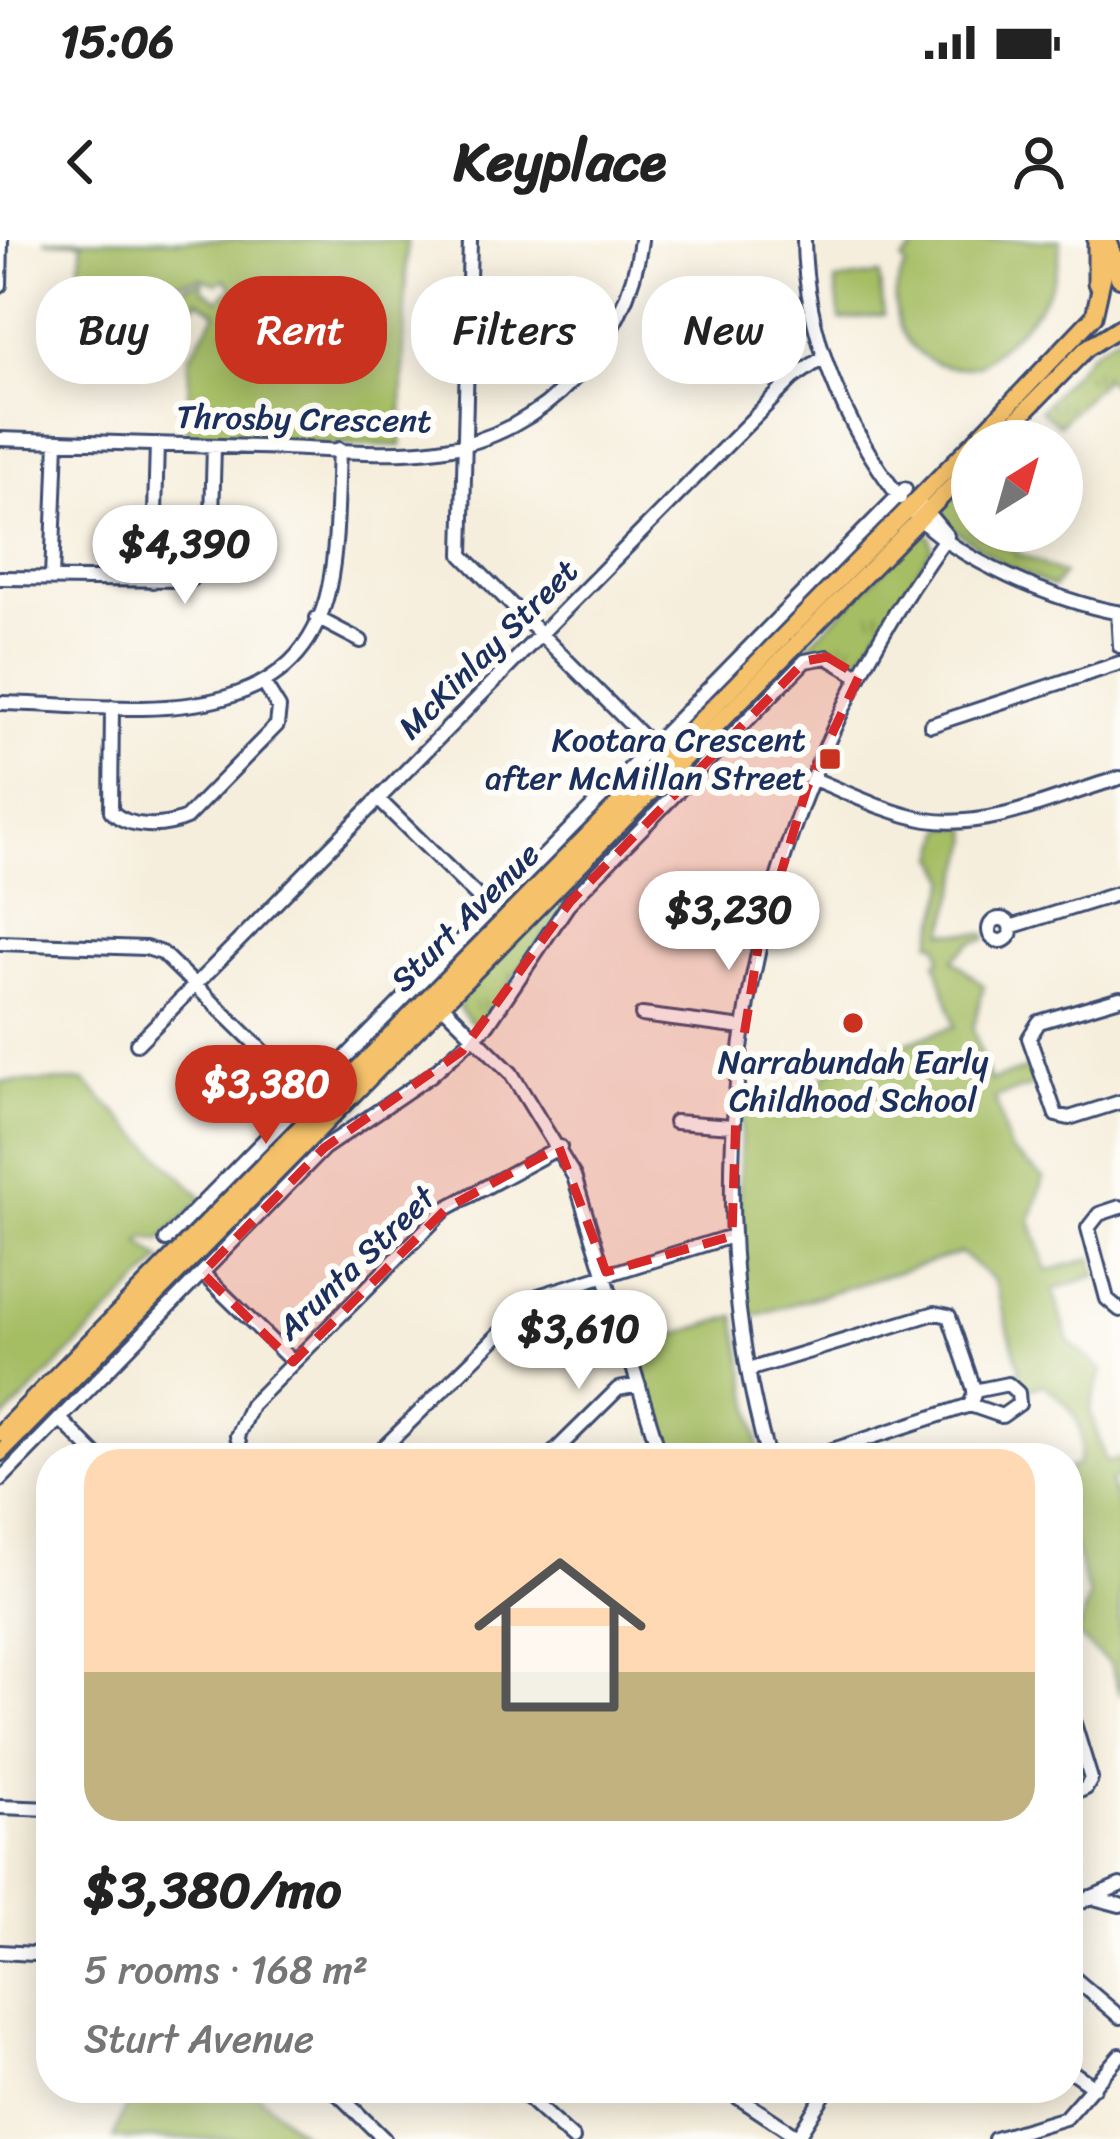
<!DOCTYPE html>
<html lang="en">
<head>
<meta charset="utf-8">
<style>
	body { margin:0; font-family:Sriracha,sans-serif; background:#f2f2f2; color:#222; height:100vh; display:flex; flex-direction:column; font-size:45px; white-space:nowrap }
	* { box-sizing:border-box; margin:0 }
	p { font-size:39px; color:#767676 }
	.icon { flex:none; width:66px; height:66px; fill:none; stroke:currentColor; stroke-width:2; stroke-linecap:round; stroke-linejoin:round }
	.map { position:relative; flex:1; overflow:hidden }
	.sheet { position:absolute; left:36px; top:1203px; width:1047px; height:660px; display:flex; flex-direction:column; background:#fff; border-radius:48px; box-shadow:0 6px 30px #0003 }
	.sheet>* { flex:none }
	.top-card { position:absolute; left:36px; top:36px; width:1050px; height:108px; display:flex; gap:24px }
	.needle { width:78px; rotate:37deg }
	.controls { position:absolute; left:951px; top:180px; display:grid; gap:24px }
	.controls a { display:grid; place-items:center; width:132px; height:132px; border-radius:50%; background:#fff; box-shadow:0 6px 30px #0003; font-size:60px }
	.price { position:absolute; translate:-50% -102px; padding:0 27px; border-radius:42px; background:#fff; color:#222; font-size:39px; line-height:78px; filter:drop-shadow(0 3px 6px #0008) }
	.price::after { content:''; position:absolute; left:50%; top:72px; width:36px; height:27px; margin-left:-18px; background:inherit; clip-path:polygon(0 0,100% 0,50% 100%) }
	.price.selected { background:#c8321e; color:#fff }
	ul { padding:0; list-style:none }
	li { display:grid; align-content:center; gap:24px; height:636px; padding:0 48px }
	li+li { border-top:3px solid #e0e0e0 }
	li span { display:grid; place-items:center; height:372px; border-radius:36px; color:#555 }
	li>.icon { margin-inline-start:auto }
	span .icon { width:216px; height:216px; fill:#fffc; stroke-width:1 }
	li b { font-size:51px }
	.chip { padding:0 42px; border-radius:48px; background:#fff; box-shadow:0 6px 30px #0003; font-size:42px; line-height:108px }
	.chip.selected { background:#c8321e; color:#fff }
	.status { display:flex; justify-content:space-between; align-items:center; height:84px; padding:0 60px; background:#fff; direction:ltr }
	.status svg { height:33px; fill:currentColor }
	header { display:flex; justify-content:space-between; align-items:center; height:156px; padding:0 48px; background:#fff; font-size:54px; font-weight:700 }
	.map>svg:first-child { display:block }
	.grass { fill:url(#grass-tufts); stroke:#607660; stroke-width:3 }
	.green { fill:#a5bd63; stroke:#607660; stroke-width:3 }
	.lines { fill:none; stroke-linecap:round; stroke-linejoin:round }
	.minor-casing { stroke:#3c4c71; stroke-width:18 }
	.major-casing { stroke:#3c4c71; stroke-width:21 }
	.highway-casing { stroke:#3c4c71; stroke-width:24 }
	.minor { stroke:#fff; stroke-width:12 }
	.major { stroke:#f5c16b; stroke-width:15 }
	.highway { stroke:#f5c16b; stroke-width:18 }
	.marked { fill:#d62828; fill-opacity:0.2; stroke:#d62828; stroke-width:9; stroke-dasharray:24 15; stroke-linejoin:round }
	.poi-dot { fill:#c8321e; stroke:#fdfcf7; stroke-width:4.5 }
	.labels { text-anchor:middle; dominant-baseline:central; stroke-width:12; stroke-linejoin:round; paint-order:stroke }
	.street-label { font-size:33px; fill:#1b2f5e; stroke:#fdfcf7 }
	.poi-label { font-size:33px; fill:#1b2f5e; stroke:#fdfcf7; text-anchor:end }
</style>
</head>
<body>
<div class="status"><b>15:06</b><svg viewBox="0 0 49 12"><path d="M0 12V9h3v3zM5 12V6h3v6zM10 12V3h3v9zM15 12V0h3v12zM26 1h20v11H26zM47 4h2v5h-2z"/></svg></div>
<header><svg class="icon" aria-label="back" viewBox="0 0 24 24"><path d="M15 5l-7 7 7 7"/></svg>Keyplace<svg class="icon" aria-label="person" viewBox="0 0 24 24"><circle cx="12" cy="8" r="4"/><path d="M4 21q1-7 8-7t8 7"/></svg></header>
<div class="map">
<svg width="1120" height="1899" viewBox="0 0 1120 1899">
	<defs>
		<pattern id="grass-tufts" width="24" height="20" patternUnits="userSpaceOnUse" patternTransform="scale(3)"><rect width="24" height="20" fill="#a5bd63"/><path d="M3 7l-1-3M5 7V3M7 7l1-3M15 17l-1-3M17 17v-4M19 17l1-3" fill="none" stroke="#869a55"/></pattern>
	</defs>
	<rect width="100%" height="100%" fill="#fdfcf7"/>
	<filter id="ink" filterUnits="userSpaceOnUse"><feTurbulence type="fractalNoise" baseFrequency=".00833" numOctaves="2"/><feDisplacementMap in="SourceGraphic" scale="24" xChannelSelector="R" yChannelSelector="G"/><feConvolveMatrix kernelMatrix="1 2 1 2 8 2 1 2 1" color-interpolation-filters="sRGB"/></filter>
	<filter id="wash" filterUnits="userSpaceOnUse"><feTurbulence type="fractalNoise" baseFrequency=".004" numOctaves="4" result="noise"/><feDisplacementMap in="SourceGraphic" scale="48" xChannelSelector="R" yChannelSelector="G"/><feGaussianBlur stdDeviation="2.7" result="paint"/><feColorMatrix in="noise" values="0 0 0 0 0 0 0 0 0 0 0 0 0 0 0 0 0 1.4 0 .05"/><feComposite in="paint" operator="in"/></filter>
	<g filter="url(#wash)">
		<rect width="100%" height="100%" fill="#f6eedc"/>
		<path class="grass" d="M1120 93V152L1105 138 1059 185 1040 170 1091 112Z
			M972 233V291L1063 334 1054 347 1004 324 942 281 944 265Z
			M919 294 930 296 932 308 862 416 847 422 818 411 799 420 586 637 479 785 469 781 458 767 471 743Z"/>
		<path class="green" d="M44 0H407L401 206 190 199 180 172 188 171 189 117 216 73 198 60 192 68 176 56 185 46 202 42V49L218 60 232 47 224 39 217 44 201 38 172 44 147 40 145 47 99 46 97 76H82L71 57 78 46 82 2Z
			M924 0H1060C1061 57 1022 88 980 124 919 143 874 78 906 26L902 21Z
			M879 35 884 75 840 80 835 41Z
			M945 587H969L971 601 944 692 985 694 987 699 972 702 953 719 984 746 973 788 990 841 1033 827 1039 844 995 858 1010 910 1044 938 1031 980 1047 1031 1092 1018 1097 1035 1053 1050 1069 1102 1102 1130 1090 1171 1106 1222 1120 1219V1238L1110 1241 1120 1273V1456L1110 1424 1077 1396 1089 1356 1073 1303 1068 1304V1228L1078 1225C1089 1188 1073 1165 1043 1144L1024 1150 1008 1137 1020 1130 994 1041 961 1013 747 1078 739 959 742 862 800 873 827 833 844 824 955 786 936 722 941 719 938 704 931 702 949 639 937 617Z
			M84 841 203 958 160 1001 145 998 140 1003 162 1020 0 1183V842Z
			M735 1076 761 1218H668L634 1107Z
			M133 1848H250L308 1899H113Z"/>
	</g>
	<g filter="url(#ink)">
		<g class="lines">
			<g class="minor-casing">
				<path id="minor" d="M470 0 462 315 670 524
					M804 0C805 94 844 185 900 258
					M0 45 1 0
					M0 199C85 202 171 205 256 207 316 208 380 217 439 209 544 196 628 103 641 0
					M921 265 947 296
					M914 273C958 321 1056 361 1120 373
					M0 338 190 340 211 314 214 206
					M52 339 57 201
					M153 341 157 204
					M1118 372 1120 406
					M317 378 361 401
					M0 463C115 464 296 503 329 347 338 303 337 254 339 209
					M112 467 111 571C129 589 164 588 186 578L277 485 279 468 263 442
					M931 485 1120 423
					M811 538C849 553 887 573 927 580 992 590 1059 555 1120 538
					M378 559 491 670
					M718 661 766 675
					M989 690a11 11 0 1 1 22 0a11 11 0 1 1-22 0Z
					M1010 687 1120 653
					M0 703 146 708 162 713 311 858
					M1120 758 1039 782 1029 798 1056 875 1069 878 1120 862
					M436 759 511 833 574 936 661 1218
					M642 775 743 788
					M137 804 793 138 824 117
					M675 882 733 886
					M1120 967 1099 974 1088 988 1107 1059 1120 1070
					M166 1000 905 249
					M202 1033 293 1122
					M748 1130 935 1073 949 1076 975 1152 970 1165 808 1218
					M970 1165 1002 1176 1019 1164 1018 1153 1008 1144 974 1151
					M60 1179 99 1218
					M243 1218 237 1196 251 1165 447 968 560 907
					M373 1218 538 1056 732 996
					M548 1218 618 1149 639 1145
					M768 1218C681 903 755 558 947 296
					M0 1240 324 908 431 835 488 784 570 662 805 421 827 417 859 436
					M1068 1464 1091 1539 1086 1548 1068 1556
					M0 1567 51 1569
					M1090 1657 1120 1665
					M1068 1667 1120 1645
					M0 1712 51 1715
					M1068 1733 1120 1777
					M1068 1829 1094 1847
					M332 1848 384 1899
					M517 1848 573 1899
					M724 1848 801 1899
					M796 1899 828 1848
					M995 1899 1065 1878 1120 1815"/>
			</g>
			<g class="major-casing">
				<path id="major" d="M1096 0V43
					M975 201 1094 76 1109 9
					M996 201 1087 108 1120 87
					M0 1193 972 204
					M0 1213 972 226"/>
			</g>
			<g class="highway-casing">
				<path id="highway" d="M1107 0 1120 37"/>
			</g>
			<use href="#minor" class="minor"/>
			<use href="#major" class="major"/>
			<use href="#highway" class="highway"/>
		</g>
	</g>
	<path class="marked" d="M827 417 859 436 807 548 758 708 737 839 732 996 606 1032 559 907 447 968 293 1122 202 1033 324 908 462 811 570 662 805 421Z"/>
	<g class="poi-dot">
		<rect x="818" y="507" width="24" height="24" rx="6"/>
		<circle cx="853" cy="783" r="12"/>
	</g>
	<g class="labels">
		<g class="street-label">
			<text transform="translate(304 179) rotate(1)">Throsby Crescent</text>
			<text transform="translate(488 409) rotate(-45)">McKinlay Street</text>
			<text transform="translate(465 677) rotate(-45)">Sturt Avenue</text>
			<text transform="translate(356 1023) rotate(-44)">Arunta Street</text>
		</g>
		<g class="poi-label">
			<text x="806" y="500">Kootara Crescent<tspan x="806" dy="38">after McMillan Street</tspan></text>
			<text x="853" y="822" text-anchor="middle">Narrabundah Early<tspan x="853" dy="38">Childhood School</tspan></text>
		</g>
	</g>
</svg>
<div class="controls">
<a><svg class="needle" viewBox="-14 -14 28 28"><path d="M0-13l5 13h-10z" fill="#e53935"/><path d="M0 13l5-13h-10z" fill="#767676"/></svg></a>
</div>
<b class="price" style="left:185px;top:367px">$4,390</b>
<b class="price" style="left:729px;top:733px">$3,230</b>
<b class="price selected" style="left:266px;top:907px">$3,380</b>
<b class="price" style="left:579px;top:1152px">$3,610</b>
<div class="top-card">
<a class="chip">Buy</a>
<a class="chip selected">Rent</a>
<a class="chip">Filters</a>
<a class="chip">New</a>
</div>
<section class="sheet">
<ul>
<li><span style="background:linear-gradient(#ffd9b3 60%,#c2b280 0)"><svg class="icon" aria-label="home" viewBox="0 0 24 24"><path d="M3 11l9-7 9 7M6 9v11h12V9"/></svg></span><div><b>$3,380/mo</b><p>5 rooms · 168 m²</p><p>Sturt Avenue</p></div></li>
</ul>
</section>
</div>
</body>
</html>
